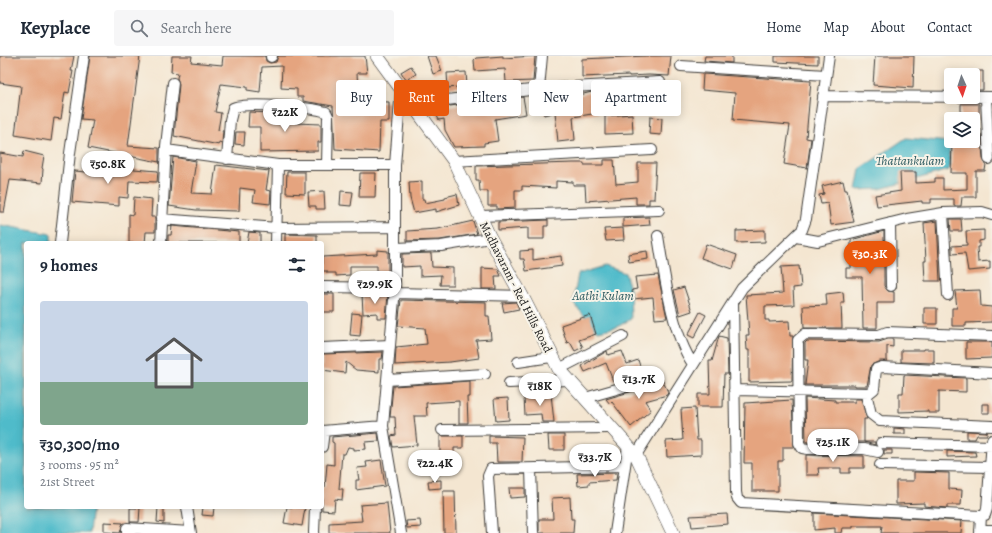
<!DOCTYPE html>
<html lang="en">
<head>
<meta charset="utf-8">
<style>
	body { margin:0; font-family:Alegreya,serif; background:#f6f6f7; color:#1f2937; height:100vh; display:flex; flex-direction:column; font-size:15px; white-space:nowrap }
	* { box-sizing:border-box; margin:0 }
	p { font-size:13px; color:#747a83 }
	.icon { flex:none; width:22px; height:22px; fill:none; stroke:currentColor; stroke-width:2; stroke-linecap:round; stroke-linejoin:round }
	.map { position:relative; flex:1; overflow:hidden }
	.details { position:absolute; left:24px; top:185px; width:300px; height:268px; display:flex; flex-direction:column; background:#fff; border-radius:4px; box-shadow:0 2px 10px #0003 }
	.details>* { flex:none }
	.banner { position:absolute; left:336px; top:24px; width:380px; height:36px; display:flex; gap:8px }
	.needle { width:26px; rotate:177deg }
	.buttons { position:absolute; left:944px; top:12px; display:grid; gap:8px }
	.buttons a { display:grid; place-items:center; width:36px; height:36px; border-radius:4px; background:#fff; box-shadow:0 2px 10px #0003; font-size:20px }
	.price { position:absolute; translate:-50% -34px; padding:0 9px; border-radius:14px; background:#fff; color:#222; font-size:13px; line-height:26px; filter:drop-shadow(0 1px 2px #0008) }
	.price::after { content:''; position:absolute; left:50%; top:24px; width:12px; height:9px; margin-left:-6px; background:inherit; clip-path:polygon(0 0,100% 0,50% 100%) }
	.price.on { background:#ea580c; color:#fff }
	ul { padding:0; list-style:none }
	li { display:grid; align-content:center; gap:8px; height:212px; padding:0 16px }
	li+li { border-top:1px solid #e0e1e3 }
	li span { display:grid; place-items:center; height:124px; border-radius:4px; color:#555 }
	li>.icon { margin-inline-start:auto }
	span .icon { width:72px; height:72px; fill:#fffc; stroke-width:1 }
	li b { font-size:17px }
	h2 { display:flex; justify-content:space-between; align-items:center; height:48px; padding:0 16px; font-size:17px }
	.pill { padding:0 14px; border-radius:4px; background:#fff; box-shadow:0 2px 10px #0003; font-size:14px; line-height:36px }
	.pill.on { background:#ea580c; color:#fff }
	header { display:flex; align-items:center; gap:24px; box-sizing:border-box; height:56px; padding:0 20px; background:#fff; border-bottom:1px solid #e0e1e3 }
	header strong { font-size:19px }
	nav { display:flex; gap:22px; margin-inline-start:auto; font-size:14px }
	.search { width:280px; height:36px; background:#f6f6f7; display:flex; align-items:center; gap:10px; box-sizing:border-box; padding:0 14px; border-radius:4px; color:#747a83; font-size:15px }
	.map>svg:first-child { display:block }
	.water { fill:#4fbbca; stroke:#366c73 }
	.building { fill:#e5a47f }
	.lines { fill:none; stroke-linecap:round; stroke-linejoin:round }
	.minor-casing { stroke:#3c3a37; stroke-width:12 }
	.major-casing { stroke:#3c3a37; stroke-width:14 }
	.minor { stroke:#fff; stroke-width:10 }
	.major { stroke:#fff; stroke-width:13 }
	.labels { text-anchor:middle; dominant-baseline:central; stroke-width:4; stroke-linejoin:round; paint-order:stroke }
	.street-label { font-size:12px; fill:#1c1c1c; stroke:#f7f3e8 }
	.water-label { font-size:13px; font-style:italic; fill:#305c62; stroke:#f7f3e8 }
</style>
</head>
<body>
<header>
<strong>Keyplace</strong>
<div class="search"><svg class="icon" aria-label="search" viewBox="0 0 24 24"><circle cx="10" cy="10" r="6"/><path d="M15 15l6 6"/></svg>Search here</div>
<nav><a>Home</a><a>Map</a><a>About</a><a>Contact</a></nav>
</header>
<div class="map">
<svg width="992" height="477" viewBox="0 0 992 477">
	<rect width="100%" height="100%" fill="#f7f3e8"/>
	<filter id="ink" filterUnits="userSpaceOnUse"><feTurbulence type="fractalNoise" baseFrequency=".025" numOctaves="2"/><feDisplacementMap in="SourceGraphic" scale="8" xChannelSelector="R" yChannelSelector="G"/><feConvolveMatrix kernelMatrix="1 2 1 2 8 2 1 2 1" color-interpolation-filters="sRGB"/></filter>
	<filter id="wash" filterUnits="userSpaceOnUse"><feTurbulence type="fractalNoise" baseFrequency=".012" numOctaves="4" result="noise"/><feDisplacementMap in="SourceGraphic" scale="16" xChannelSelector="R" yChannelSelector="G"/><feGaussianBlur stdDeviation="0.9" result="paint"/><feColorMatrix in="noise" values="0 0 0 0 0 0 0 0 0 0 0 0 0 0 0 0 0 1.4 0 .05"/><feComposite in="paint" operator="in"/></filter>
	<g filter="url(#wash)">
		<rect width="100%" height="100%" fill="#f4e6d1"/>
		<path class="water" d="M906 82 950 86 949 114 880 133 856 134 860 113Z
			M0 169 51 178V187H26V451H92L89 477H0Z
			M605 210 625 217 630 233 631 263 617 271 598 275 573 247 578 218Z"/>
		<g id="blocks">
			<path class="building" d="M0 0H74L71 15H73L69 37 65 36 61 63 54 62 51 85 15 79 21 30 0 27Z
				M90 0H140L128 90 159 92V106L88 92 93 64 81 63Z
				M172 0H192L191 6 222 9 223 0H265L266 5 270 7 276 6 278 0H365L367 17H357L358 35H361V45L389 46V66H380L379 96 335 93 333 50 303 45V41H297V33L281 32 282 10 262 11 260 36 247 34V31L221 28 215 56 221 57 218 74 223 75 222 87 219 86V89L174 80 179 28 177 22 178 17 171 16Z
				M427 0H436L442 15 433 18Z
				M503 0V2L535 0 533 25 506 26 505 13 475 15 474 4 476 2Z
				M646 0H671L669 20 649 19 629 20V19L582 21V3Z
				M705 0H732V7L704 5Z
				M775 0H818V8L775 6Z
				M875 0H914L913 32 873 29Z
				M411 10 416 18 406 24 401 16Z
				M973 15H983V34H973Z
				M466 16 467 30 448 32 447 17Z
				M703 18 811 25 806 82 811 83 807 112 784 108 790 69 733 64 735 37 702 34Z
				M659 33 667 34V36H669L668 47 658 46Z
				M592 36H602L605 56 573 61 575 84 558 86 555 56 544 59 539 42 574 37 575 40Z
				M523 41 526 58 495 63 498 85 484 87V90L454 91 445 74 444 63 439 64 433 52Z
				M961 48H979V63H961Z
				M249 56 295 58V67L321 68V86H318V95L260 96V71H248Z
				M632 58 633 77 605 78V60Z
				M650 61 662 62 661 79 649 78Z
				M236 76H245L244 89 235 88Z
				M973 78H981L983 103 986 108 985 115H976V141H962L961 150H954V143H931V147H922V145L877 150 875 139 901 135 900 116H916V127L935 126V122H943V134L967 133V117H951L952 87 963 88V85H973Z
				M24 95 44 100 42 112 43 113 42 127 10 124 4 156H0V97L23 101Z
				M173 101 196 105 191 137 212 138 216 109 269 115 266 134 271 135 270 148 253 146 255 134 240 132 239 155 196 154 169 150Z
				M604 104H614L616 128 638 126V107H656L654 143H649V148H636V141L586 145 585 129H573V126L556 125V132L522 130V134H515V152L497 153V150H488V135H480L479 124H476V110L573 107H584V109H604Z
				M109 111 158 115 157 126 129 125 128 142 119 141V150L72 146 75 115 108 118Z
				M287 116H305V138L286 137Z
				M360 117H376L375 141H359Z
				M422 125V143H424L425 147 445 143V141L457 138 459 149 436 156V153L414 157 410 142 409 126Z
				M843 125 845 134H847L854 166 831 169 828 147 821 148 819 139 824 138 822 130Z
				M324 135 325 153H316V150H309L308 136Z
				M341 135 353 136 351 150 340 149Z
				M134 141 152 143 151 161H155V176H146L145 187H129V158L133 159Z
				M649 161 650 169 623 171V162Z
				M950 163H961L962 175H951Z
				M548 164V170H544V183H528V172L498 174V166Z
				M473 165 477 178 440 184 407 185V175L438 173Z
				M937 165 940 225H925L924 205H926L924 167Z
				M172 170 239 176V187H168V179H171Z
				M623 172 624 184 606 185 604 173Z
				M765 174V186L736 187V175Z
				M984 174V184L979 185V191H977L978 206 990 205V213L968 215 965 197 952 198V190L967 189 966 175Z
				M884 175V230L888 235 894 236V247H877V272H863L862 221H846V212H851V184Z
				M249 176 260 177V187H247Z
				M285 178 317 179V187H285Z
				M706 188 737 199 733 213 701 202Z
				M377 194 388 195V216H377V210H350V219L336 220V217H327V215H322V201L377 198Z
				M533 194V204L561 200 562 210 526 215 524 203H520V195Z
				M647 195 648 203 629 206 628 198Z
				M431 197 432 211 453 212V229H440L441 219 420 220V210L402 211V198Z
				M799 210 801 231 793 232 794 249 765 250V264H769V266L789 265 790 280H793L792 325 749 326V294H747L746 279H749L746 239 783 237 781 211Z
				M482 212 498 213 501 220H495L496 233H482Z
				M658 219 667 262 655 263 653 241 633 243 632 234 637 233 635 221Z
				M684 231 692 255 680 259 674 234Z
				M980 234 981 250 992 251V266L966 267V270H952V252H957L955 235Z
				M843 236 844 247H841L842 272H804L803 250 827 249 826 238Z
				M322 238H334V256H322Z
				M362 238H388L386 262H377V257L363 258Z
				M401 244 486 246V260H489L491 283 476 284 479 302 450 306 395 309 396 291 427 288 425 272 398 270Z
				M516 246 519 253 504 256 502 247Z
				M924 252H937V268H924Z
				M700 256 706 259 694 282 688 279Z
				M352 257 362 258 360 280 350 279Z
				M590 259 596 278 579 284 583 291 575 295 570 286 567 287 561 269Z
				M719 280 727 282 728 318H724L723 351H698V338H710L709 305H712Z
				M888 283H893V291L887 290V305H880L871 309 867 330H855V329H805L808 304H805V287L807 285 879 286Z
				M966 286H992V302L966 303Z
				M924 293H934V307L901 306V294H924Z
				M607 295 608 299 622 295 627 308 638 304 641 313 613 325 606 307 585 316 582 310Z
				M383 296 382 303H379V316L356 314 346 306 345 317 322 314V298Z
				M660 319 668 336 667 339 645 345 651 354 631 371 612 346 610 348 606 343 643 332 647 328V324Z
				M904 319 966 322V336L939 335V357H928V355L899 356V337H903Z
				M470 325V341H467L468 367H459V345L426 347 427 360H414L417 389 393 391 391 380 396 379 395 361H390L393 330Z
				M551 338 554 366H542L541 358 525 359 524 342Z
				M508 342 509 364 496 365 494 343Z
				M805 342 835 344V346H855V343H861L867 363H864V386H875V389L864 386H806Z
				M792 344 794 391H783V405H778V435H752V407H744L745 347Z
				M982 348H989V357H982Z
				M695 352 697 384H701V399L667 401 666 385 683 384 681 353Z
				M894 372 905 373V378H894Z
				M967 375 987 376V379H977L975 383H967Z
				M378 377 379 385 365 386 366 393 354 394V392L348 391 345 398H342L339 433H343L342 444 335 443 334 455 322 454V431H325L327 408 334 409V387L332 386V381Z
				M548 379H564V394H549Z
				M440 380H463V392H454V405H440Z
				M489 380 523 381 522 406H497L496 387H489Z
				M884 394H892V398H884Z
				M947 395 975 396 976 400 947 401Z
				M806 399 864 400V412H850V417H841V412H818L819 419H806Z
				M381 404 385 430 356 434V424H359L357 412 367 411 366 406Z
				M914 416 949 417V433L962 434 961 449H947V452L924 450V447L896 448V425H914Z
				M617 417 616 424 589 426V429L578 430 577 418Z
				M441 424V432L429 433 428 425Z
				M509 432H525V441L510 442Z
				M443 435H455L456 477H444Z
				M570 441 571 463H574L573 477H539V463H553L552 442Z
				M387 447 390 477H329V467L362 465 360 449Z
				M158 451H164V467L157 466Z
				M203 451H214L213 460 202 459Z
				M287 451 305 452 302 470 284 467Z
				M130 452H140L139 466H130Z
				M814 457 962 465 961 477H881L882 470H853V472H842L841 477H835V472L814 474Z
				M727 458 728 468 692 471 690 460Z
				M420 464 421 471 407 472 406 465Z
				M104 466 123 467 120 477 104 476Z"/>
		</g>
	</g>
	<g filter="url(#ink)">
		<use href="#blocks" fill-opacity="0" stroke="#3c3a37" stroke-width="1"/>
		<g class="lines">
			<g class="minor-casing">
				<path id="minor" d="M271 1 272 0
					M681 10 826 19
					M539 33 542 0
					M823 40 992 41
					M986 42 989 103
					M414 48 539 33 660 26
					M166 94 278 109H395
					M227 103 230 64 233 52C243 46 313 51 326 56L328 60 327 109
					M454 105 652 94
					M943 157 948 239
					M480 160 659 154
					M161 163 277 172 395 171V109L401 33
					M890 167 891 230
					M658 180C664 216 672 279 693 308
					M796 181 818 185 907 163 943 157 982 156 992 159
					M60 187 70 97 84 0
					M161 187 166 90 173 27
					M276 187 278 109
					M396 192 441 190 490 182
					M322 231 395 232
					M395 237 522 240
					M733 245 736 436 737 442 741 447 981 460 985 459 987 453 992 384
					M322 292 390 289
					M518 306 551 301
					M559 313 623 280
					M387 324 485 318
					M509 327 568 324
					M734 334 869 337 874 333 876 313 882 311 992 317
					M866 337 871 358 880 365 992 370
					M585 342 641 326
					M383 370 401 477
					M442 374 611 372
					M322 375 383 370 395 232V171
					M881 387 992 390
					M322 391 324 375
					M878 396 864 393H808L802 392 799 387 798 284 805 278 879 279 887 276 992 280
					M636 399 742 232 802 174 806 163 829 0
					M880 409 990 411
					M531 413 533 477
					M187 451 191 477
					M980 474H992
					M127 477V472L190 476
					M314 477 315 451
					M492 477 488 420 491 413 625 410
					M615 477 628 390
					M980 477 981 460"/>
			</g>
			<g class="major-casing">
				<path id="major" d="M377 0 454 105 490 182 522 240 559 313 636 399 673 477"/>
			</g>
			<use href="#minor" class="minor"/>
			<use href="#major" class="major"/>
		</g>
	</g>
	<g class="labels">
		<g class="street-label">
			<text transform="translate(516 231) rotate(63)">Madhavaram - Red Hills Road</text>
		</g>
		<g class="water-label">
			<text x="910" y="104">Thattankulam</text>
			<text x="603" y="239">Aathi Kulam</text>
		</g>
	</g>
</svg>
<div class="buttons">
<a><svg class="needle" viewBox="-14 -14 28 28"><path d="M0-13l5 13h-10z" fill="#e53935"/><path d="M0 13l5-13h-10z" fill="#747a83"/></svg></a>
<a><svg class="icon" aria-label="layers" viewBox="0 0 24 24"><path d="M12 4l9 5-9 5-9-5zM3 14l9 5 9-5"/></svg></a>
</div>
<b class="price" style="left:285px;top:77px">₹22K</b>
<b class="price" style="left:108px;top:129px">₹50.8K</b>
<b class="price on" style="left:870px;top:219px">₹30.3K</b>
<b class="price" style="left:375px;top:249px">₹29.9K</b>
<b class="price" style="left:639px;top:344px">₹13.7K</b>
<b class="price" style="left:540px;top:351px">₹18K</b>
<b class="price" style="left:833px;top:407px">₹25.1K</b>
<b class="price" style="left:595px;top:422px">₹33.7K</b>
<b class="price" style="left:435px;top:428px">₹22.4K</b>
<div class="banner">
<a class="pill">Buy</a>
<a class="pill on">Rent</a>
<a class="pill">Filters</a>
<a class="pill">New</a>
<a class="pill">Apartment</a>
</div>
<section class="details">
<h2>9 homes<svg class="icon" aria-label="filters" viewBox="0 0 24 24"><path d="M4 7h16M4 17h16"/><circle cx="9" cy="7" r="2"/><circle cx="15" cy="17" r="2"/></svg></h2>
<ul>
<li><span style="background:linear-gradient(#c9d6e8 65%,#7fa58c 0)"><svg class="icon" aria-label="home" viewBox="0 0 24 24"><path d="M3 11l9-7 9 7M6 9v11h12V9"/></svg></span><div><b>₹30,300/mo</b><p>3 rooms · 95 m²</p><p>21st Street</p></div></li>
</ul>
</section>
</div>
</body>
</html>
